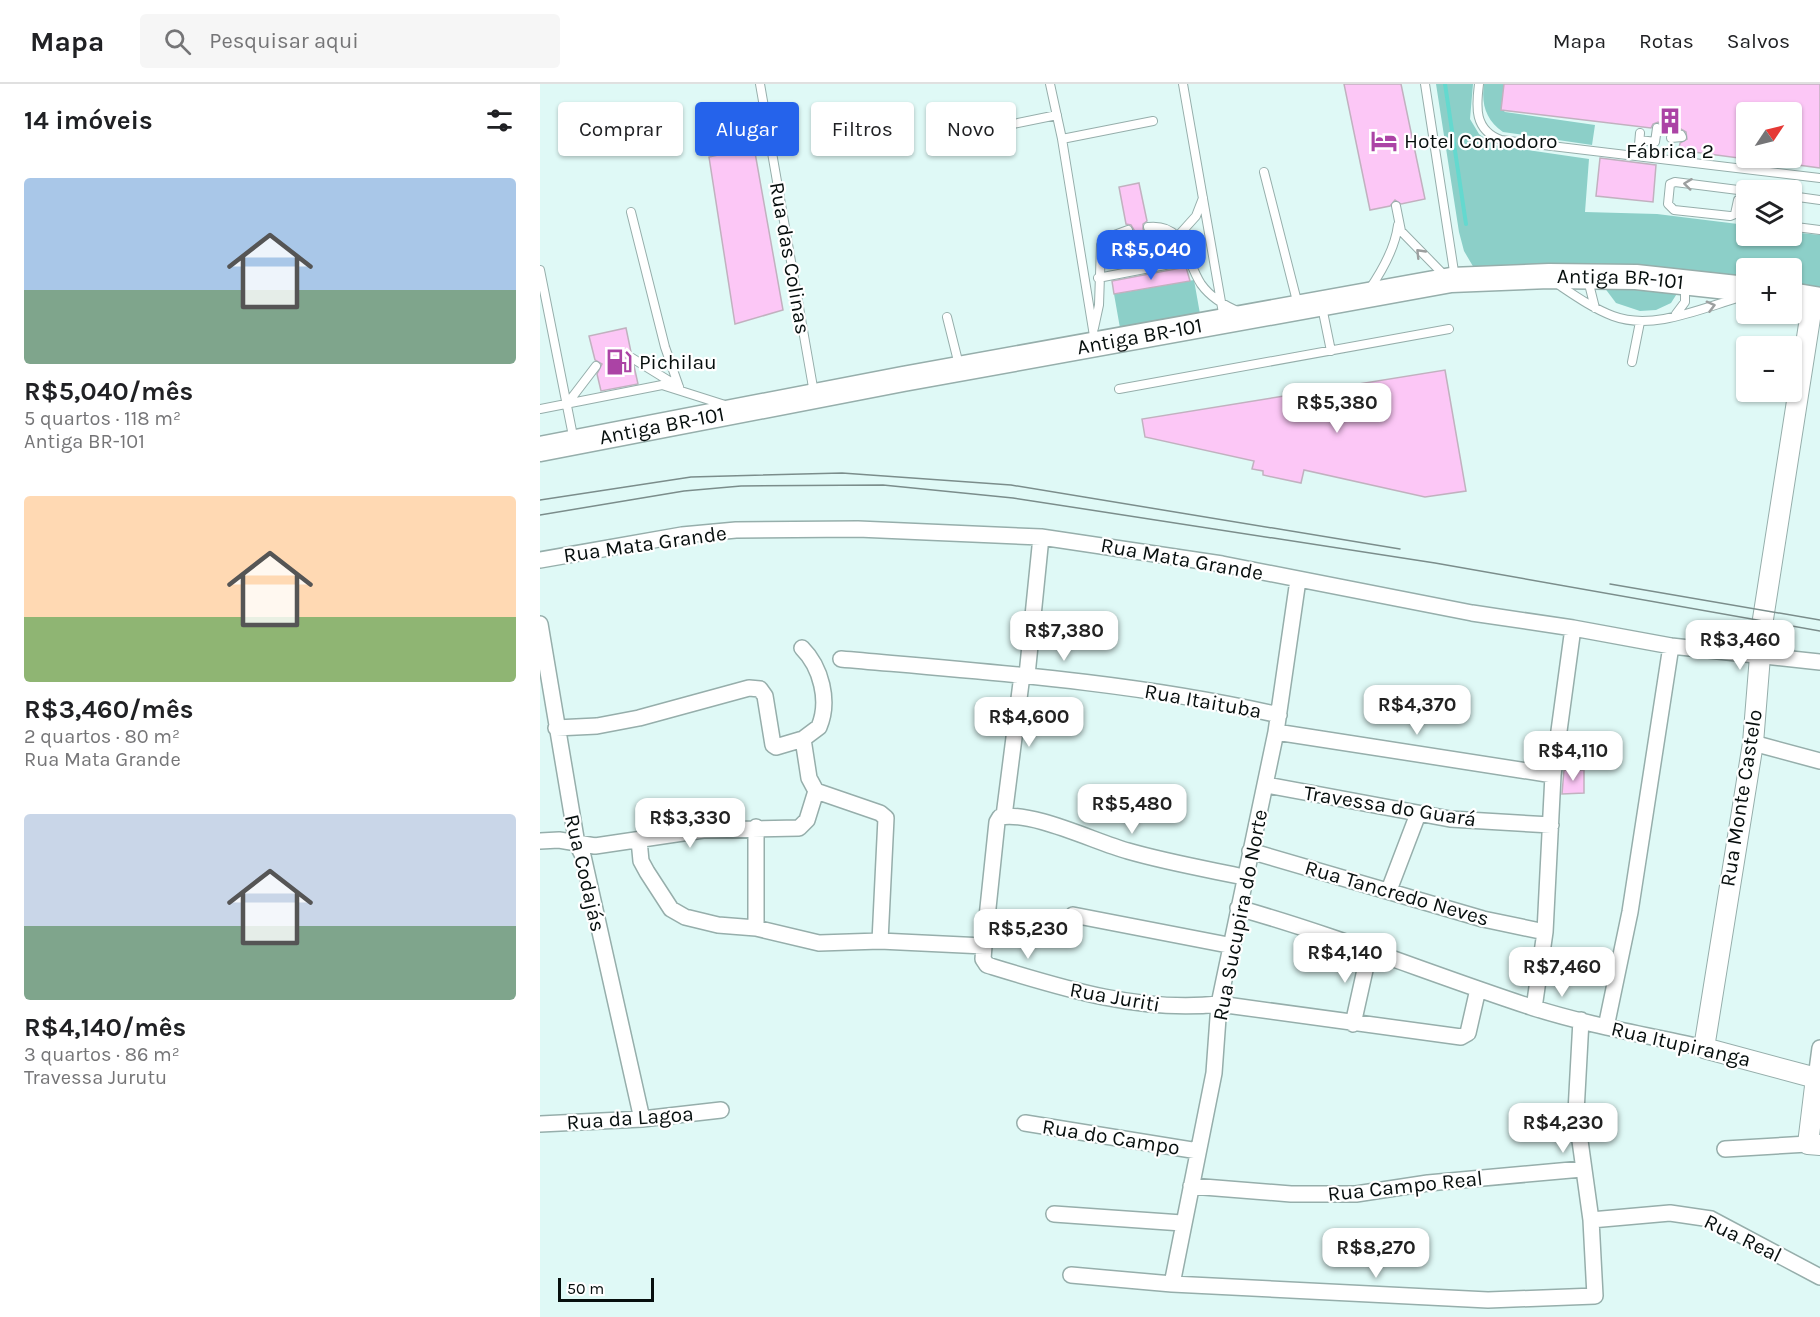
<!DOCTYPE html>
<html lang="pt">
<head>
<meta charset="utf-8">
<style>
	body { margin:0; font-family:Karla,sans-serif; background:#f6f6f6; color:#202124; height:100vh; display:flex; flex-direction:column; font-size:22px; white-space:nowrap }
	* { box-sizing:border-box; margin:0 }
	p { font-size:20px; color:#757577 }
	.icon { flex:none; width:33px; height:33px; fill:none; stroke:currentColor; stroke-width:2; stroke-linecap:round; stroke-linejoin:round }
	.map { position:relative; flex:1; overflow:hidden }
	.panel { display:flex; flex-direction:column; background:#fff; width:540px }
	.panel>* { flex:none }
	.hud { position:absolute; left:18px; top:18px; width:570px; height:54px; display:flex; gap:12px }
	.needle { width:39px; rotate:55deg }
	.fabs { position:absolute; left:1196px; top:18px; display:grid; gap:12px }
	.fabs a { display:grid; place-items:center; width:66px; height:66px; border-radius:6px; background:#fff; box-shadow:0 2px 4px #0004; font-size:30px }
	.scale { position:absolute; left:18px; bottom:15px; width:96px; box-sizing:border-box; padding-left:6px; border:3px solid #070f0e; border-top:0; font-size:16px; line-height:21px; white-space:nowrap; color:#070f0e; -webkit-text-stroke:4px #fff; paint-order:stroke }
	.price { position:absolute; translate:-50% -51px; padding:0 14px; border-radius:12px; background:#fff; color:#222; font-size:20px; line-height:39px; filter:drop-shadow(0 2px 3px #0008) }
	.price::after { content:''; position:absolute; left:50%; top:36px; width:18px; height:14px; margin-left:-9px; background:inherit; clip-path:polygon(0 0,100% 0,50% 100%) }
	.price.selected { background:#2563eb; color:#fff }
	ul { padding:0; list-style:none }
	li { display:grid; align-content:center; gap:12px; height:318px; padding:0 24px }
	li span { display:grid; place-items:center; height:186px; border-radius:6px; color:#555 }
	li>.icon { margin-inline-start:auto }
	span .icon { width:108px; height:108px; fill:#fffc; stroke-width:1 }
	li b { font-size:26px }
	h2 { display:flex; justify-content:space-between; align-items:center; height:72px; padding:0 24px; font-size:26px }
	.pill { padding:0 21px; border-radius:6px; background:#fff; box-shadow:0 2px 4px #0004; font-size:21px; line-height:54px }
	.pill.selected { background:#2563eb; color:#fff }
	header { display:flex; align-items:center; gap:36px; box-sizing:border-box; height:84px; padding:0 30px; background:#fff; border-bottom:2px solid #e0e0e0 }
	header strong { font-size:28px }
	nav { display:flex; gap:33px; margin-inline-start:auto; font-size:21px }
	.search { width:420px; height:54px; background:#f6f6f6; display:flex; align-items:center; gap:15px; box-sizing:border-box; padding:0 21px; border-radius:6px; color:#757577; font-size:22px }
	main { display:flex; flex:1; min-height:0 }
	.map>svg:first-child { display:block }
	.green { fill:#8ccfc8 }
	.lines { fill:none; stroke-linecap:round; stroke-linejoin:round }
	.stream { stroke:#64d9cf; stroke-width:4 }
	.building { fill:#fcc7f6; stroke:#c1b1bf; stroke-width:1.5 }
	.service-casing { stroke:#96aeab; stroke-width:10 }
	.minor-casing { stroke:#96aeab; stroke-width:18 }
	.tertiary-casing { stroke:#96aeab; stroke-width:22 }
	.primary-casing { stroke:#96aeab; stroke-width:27 }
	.service { stroke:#fff; stroke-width:8 }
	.minor { stroke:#fff; stroke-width:15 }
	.tertiary { stroke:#fff; stroke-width:20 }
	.primary { stroke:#fff; stroke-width:24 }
	.tram { stroke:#7b8d8b; stroke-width:1.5 }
	.oneway { stroke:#9c9f9f }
	.labels { text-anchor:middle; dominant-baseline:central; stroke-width:4.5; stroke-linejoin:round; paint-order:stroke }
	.poi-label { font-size:21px; fill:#070f0e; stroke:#fff; text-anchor:start }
	.street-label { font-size:21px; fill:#070f0e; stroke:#fff }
</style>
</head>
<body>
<header>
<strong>Mapa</strong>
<div class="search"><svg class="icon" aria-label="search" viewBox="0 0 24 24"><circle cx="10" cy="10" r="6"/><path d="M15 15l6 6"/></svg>Pesquisar aqui</div>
<nav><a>Mapa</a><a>Rotas</a><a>Salvos</a></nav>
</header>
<main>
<section class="panel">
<h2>14 imóveis<svg class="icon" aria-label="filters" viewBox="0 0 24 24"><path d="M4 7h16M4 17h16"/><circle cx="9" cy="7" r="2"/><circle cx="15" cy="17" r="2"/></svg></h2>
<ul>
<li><span style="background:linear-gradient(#a9c7e8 60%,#7fa58c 0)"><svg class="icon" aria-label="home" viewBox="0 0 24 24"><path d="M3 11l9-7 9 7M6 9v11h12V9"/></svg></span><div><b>R$5,040/mês</b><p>5 quartos · 118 m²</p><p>Antiga BR-101</p></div></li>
<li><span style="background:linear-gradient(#ffd9b3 65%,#8fb573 0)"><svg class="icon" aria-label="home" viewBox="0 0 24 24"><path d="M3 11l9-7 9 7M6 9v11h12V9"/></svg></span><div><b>R$3,460/mês</b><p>2 quartos · 80 m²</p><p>Rua Mata Grande</p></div></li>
<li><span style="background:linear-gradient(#c9d6e8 60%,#7fa58c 0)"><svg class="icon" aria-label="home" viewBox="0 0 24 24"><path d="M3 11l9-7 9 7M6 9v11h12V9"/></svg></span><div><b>R$4,140/mês</b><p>3 quartos · 86 m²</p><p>Travessa Jurutu</p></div></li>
</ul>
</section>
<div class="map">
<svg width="1280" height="1233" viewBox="0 0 1280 1233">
	<rect width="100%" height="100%" fill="#dff9f6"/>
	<path class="green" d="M896 0H933L930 35 939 50 954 61 1049 75 1045 128 1117 130 1206 141V152H1251V148L1280 151V217L1251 212V184H1206V204L934 184 924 167 919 148Z
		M944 0H964L962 25 965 28 1055 41 1052 61 963 48C946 36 941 20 944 0Z
		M654 196 660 230 580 244 574 210Z
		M1064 203 1138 208 1131 219 1116 226 1100 227 1076 219Z"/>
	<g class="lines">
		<path class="stream" d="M905 0 926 140"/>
	</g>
	<path class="building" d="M804 0H861L885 115 861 120 855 116 850 122 830 126Z
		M964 0H1280V84L1251 80V28H1206V75L1139 66 1140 59 1147 55 1146 48 1141 45 1122 48 1123 42 1118 38 1113 40 1111 44 961 26Z
		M214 63 243 226 195 240 169 73Z
		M1060 74 1116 81 1113 118 1056 112Z
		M599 99 607 137 603 140V145L609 149 611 158 627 155 631 174 576 184 572 165 590 161 589 152 594 146 591 141 586 140 579 103Z
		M646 183 650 197 574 210 572 197Z
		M86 244 91 268 86 274 94 282 98 300 61 307 57 290 62 280 55 276 49 252Z
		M905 286 926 407 885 413 764 386 761 399 723 391V387L712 385 714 377 605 353 602 335Z
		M1024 686H1044V709L1022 710Z"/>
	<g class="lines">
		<g class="service-casing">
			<path id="service" d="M220 0 274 309
				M510 0 522 55 555 258
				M643 0 684 235
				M885 0 915 194
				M939 0C936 23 934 46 961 56L1280 94
				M415 52 517 31
				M1131 54 1142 53 1141 51
				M522 55 613 37
				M1100 56 1115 58 1117 44
				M1098 72 1100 49
				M724 88 758 221
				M1206 107 1135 98 1130 100 1128 120 1134 126 1190 132 1195 130 1198 116 1206 115
				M1251 112 1280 116
				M856 122 861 147 905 192
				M1251 124V126
				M91 128 125 263 139 303
				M1251 139 1256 143 1280 146
				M608 143C646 139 645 176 661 200 671 214 685 222 700 228
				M638 152 656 132 663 114
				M0 186 34 357
				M558 194 651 176
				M1054 197 1050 204 1055 224
				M1016 199C1034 211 1052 224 1073 232 1113 247 1162 224 1201 213
				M829 206C842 187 855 165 858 141
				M782 223 791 267
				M1136 230 1145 218V200
				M407 233 419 281
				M554 244 559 221 561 161 569 153 588 146
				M92 274 139 303
				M1092 278 1100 238
				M579 305 909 245
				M27 320 56 282
				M0 325 122 301 185 321"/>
		</g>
		<g class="minor-casing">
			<path id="minor" d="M0 476 142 451 196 446 318 445 501 453 682 480 932 529 1033 544 1131 562 1280 578
				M0 540 37 760 43 772 102 1035
				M262 564C281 583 290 617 279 643L263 655 269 694 276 707 340 729 346 734 340 857
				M301 575C448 588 595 598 739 631
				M487 591 501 453
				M16 644 57 642 99 634 209 604 220 605 225 612 233 661 236 663 263 655
				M736 648 1013 691
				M1213 659 1280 677
				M727 701 910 735 1011 741
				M464 732 482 591
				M216 743V844
				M99 756 101 777 107 788 131 825 145 833 178 841 216 844 279 859 340 857 444 862 443 875 447 881C522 904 600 929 679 920L921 953 928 949 938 905
				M0 757 19 756 55 762 163 746 259 744 267 736 276 707
				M710 767 943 835 1005 848
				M849 806 878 730
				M698 824C798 852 893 891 991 923 1047 941 1106 951 1164 964
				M533 831 693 862
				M444 862 457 738 460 733C493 727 555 758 588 767 626 778 666 785 704 793
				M994 924 1005 848 1013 691 1033 544
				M813 940 829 868
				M1066 943 1090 828 1131 562
				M1276 994 1280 964
				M485 1039 658 1067
				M0 1040 102 1035 181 1026
				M1185 1065 1268 1060
				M651 1102 751 1110H816L888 1099 1042 1085
				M514 1130 642 1139
				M1051 1136 1130 1129 1171 1135 1280 1193
				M531 1191 632 1200 948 1216 1055 1212 1051 1136 1036 1028 1041 936
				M632 1200 674 989 679 920 736 648 758 496"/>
		</g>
		<g class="tertiary-casing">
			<path id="tertiary" d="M1273 215 1223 535 1213 659 1164 964 1276 994 1268 1060 1280 1061"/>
		</g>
		<g class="primary-casing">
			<g id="primary">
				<path d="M1251 211 1280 216"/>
				<path id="s1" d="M0 365 363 295 911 196 1009 192 1096 193 1206 205"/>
			</g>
		</g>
		<use href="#service" class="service"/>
		<use href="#minor" class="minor"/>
		<use href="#tertiary" class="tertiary"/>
		<use href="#primary" class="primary"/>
		<path class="tram" d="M0 416 151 393 302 389 471 401 860 465
			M0 431 144 407 201 402 343 401 473 414 895 479 1280 547
			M1070 500 1280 536"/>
	</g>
	<defs><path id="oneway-chevron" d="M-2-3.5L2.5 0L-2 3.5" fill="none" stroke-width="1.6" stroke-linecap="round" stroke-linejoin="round" transform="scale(1.5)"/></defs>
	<g class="oneway">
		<use href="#oneway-chevron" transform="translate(1148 100) rotate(-173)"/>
		<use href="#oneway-chevron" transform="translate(880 169) rotate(-134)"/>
		<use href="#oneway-chevron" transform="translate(1171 222) rotate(-15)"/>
	</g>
	<defs>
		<g id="building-bare" transform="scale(2.07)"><path d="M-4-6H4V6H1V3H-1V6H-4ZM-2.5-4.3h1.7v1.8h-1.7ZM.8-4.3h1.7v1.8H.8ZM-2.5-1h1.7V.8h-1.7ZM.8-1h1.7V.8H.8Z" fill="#ab43a5" stroke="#fff" stroke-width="2.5" paint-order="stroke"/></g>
		<g id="hotel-bare" transform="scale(2.07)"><path d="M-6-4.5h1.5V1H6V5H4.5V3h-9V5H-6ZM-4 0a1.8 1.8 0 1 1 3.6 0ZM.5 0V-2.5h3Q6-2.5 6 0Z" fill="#ab43a5" stroke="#fff" stroke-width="2.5" paint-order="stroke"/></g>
		<g id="fuel-bare" transform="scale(2.07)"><path d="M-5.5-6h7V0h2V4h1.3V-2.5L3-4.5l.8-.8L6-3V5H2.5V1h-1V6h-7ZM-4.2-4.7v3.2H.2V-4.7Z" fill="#ab43a5" stroke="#fff" stroke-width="2.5" paint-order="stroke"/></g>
	</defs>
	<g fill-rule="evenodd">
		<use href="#building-bare" x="1130" y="37"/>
		<use href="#hotel-bare" x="844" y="57"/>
		<use href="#fuel-bare" x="79" y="278"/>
	</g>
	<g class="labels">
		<g class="poi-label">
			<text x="864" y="57">Hotel Comodoro</text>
			<text x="1130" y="67" text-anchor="middle">Fábrica 2</text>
			<text x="99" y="278">Pichilau</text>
		</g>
		<g class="street-label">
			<text transform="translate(250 174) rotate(80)">Rua das Colinas</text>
			<text stroke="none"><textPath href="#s1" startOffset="1096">Antiga BR-101</textPath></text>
			<text stroke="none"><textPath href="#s1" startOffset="610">Antiga BR-101</textPath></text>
			<text stroke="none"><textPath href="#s1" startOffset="124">Antiga BR-101</textPath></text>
			<text transform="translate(105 460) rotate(-8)">Rua Mata Grande</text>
			<text transform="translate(642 475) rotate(10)">Rua Mata Grande</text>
			<text transform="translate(663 617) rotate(10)">Rua Itaituba</text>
			<text transform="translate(1201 714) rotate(-81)">Rua Monte Castelo</text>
			<text transform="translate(850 722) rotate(9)">Travessa do Guará</text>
			<text transform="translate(45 789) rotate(77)">Rua Codajás</text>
			<text transform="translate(857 809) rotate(16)">Rua Tancredo Neves</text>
			<text transform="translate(700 831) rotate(-79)">Rua Sucupira do Norte</text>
			<text transform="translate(575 913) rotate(10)">Rua Juriti</text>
			<text transform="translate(1141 960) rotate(13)">Rua Itupiranga</text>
			<text transform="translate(90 1034) rotate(-4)">Rua da Lagoa</text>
			<text transform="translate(571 1053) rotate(9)">Rua do Campo</text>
			<text transform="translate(865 1102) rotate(-6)">Rua Campo Real</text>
			<text transform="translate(1203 1154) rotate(26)">Rua Real</text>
		</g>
	</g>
</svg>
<div class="fabs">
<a><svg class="needle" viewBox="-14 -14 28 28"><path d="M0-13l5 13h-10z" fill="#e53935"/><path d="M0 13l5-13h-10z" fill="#757577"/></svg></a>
<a><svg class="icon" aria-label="layers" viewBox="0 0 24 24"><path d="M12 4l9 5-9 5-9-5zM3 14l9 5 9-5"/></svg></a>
<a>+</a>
<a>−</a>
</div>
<div class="scale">50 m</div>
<b class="price selected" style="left:611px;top:197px">R$5,040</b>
<b class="price" style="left:797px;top:350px">R$5,380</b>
<b class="price" style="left:524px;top:578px">R$7,380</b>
<b class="price" style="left:1200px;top:587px">R$3,460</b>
<b class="price" style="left:877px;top:652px">R$4,370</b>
<b class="price" style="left:489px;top:664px">R$4,600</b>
<b class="price" style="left:1033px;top:698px">R$4,110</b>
<b class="price" style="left:592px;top:751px">R$5,480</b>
<b class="price" style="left:150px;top:765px">R$3,330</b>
<b class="price" style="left:488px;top:876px">R$5,230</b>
<b class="price" style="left:805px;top:900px">R$4,140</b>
<b class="price" style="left:1022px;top:914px">R$7,460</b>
<b class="price" style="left:1023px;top:1070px">R$4,230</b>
<b class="price" style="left:836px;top:1195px">R$8,270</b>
<div class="hud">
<a class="pill">Comprar</a>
<a class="pill selected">Alugar</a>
<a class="pill">Filtros</a>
<a class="pill">Novo</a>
</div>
</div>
</main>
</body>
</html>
